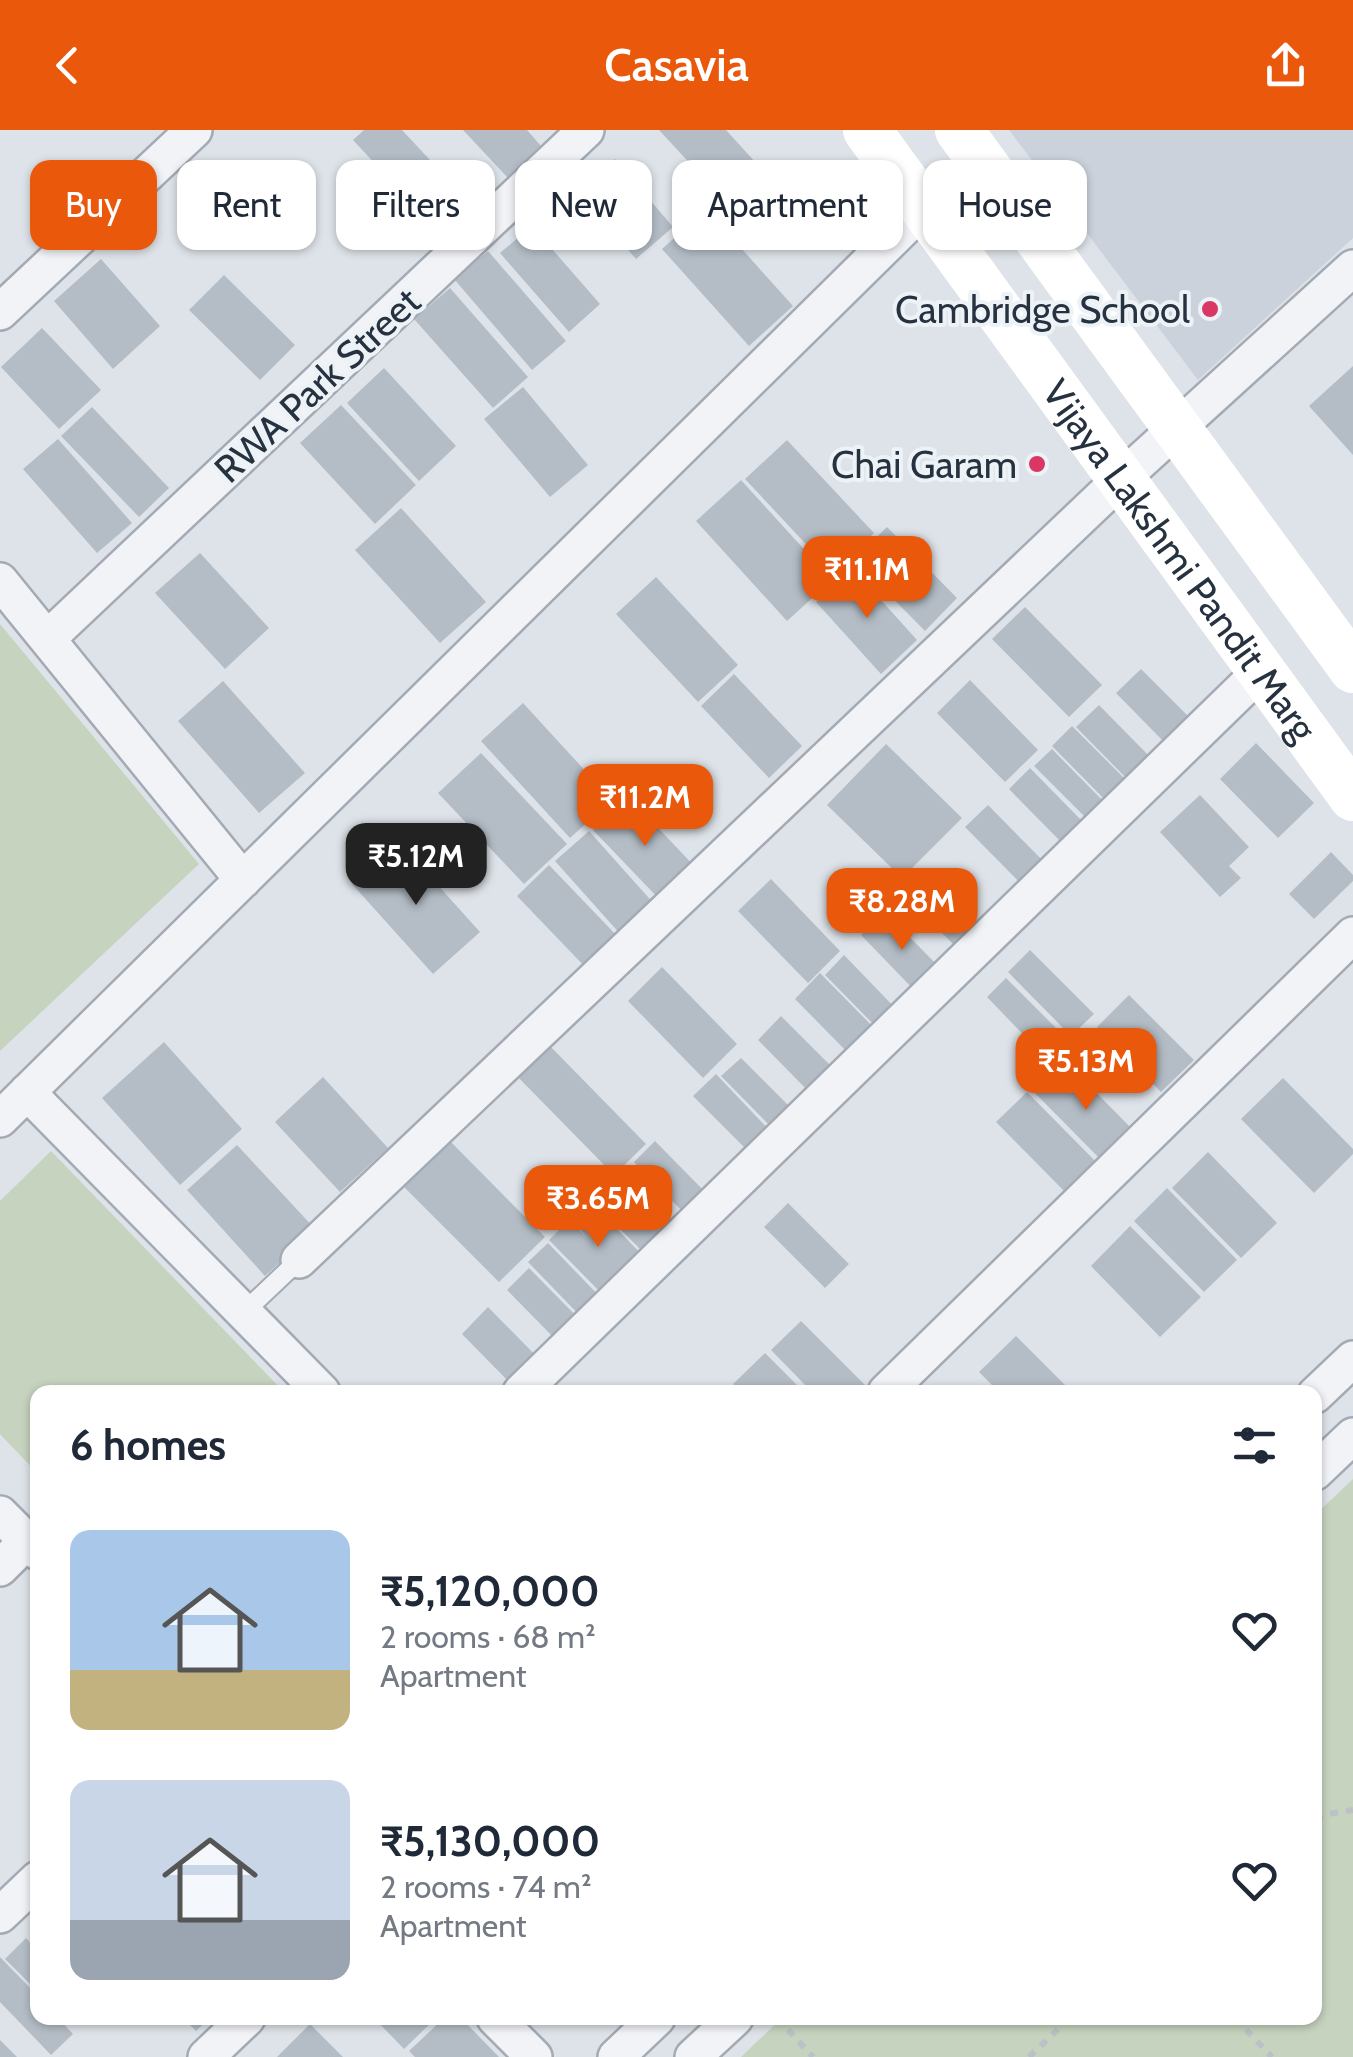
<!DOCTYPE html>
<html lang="en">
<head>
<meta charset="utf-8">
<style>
	body { margin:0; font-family:Cabin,sans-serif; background:#f2f2f3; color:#1f2937; height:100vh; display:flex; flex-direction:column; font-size:38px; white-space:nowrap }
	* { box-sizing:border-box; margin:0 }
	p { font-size:32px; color:#747a83 }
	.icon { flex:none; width:55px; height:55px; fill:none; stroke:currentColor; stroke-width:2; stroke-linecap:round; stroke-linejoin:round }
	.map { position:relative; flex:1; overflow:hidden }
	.details { position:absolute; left:30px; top:1255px; width:1292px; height:640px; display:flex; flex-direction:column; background:#fff; border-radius:20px; box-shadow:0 2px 8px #0004 }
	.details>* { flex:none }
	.top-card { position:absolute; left:30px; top:30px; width:1295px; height:90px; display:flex; gap:20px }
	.price { position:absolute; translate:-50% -85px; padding:0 22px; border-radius:20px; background:#ea580c; color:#fff; font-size:32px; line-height:65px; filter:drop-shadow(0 2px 5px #0008) }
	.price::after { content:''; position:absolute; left:50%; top:60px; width:30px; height:22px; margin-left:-15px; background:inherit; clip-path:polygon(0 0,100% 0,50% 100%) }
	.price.selected { background:#222; color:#fff }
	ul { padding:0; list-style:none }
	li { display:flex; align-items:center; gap:30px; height:250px; padding:0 40px }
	li span { display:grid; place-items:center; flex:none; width:280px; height:200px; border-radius:20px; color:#555 }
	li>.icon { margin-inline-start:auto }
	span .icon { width:120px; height:120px; fill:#fffc; stroke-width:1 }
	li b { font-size:42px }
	h2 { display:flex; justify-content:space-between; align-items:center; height:120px; padding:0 40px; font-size:42px }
	.pill { padding:0 35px; border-radius:20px; background:#fff; box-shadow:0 2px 8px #0004; font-size:35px; line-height:90px }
	.pill.selected { background:#ea580c; color:#fff }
	header { display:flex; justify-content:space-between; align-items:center; height:130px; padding:0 40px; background:#ea580c; color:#fff; font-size:45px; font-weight:600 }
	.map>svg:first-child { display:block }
	.built { fill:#cbd2db }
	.green { fill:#c6d3be }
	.building { fill:#b4bdc6 }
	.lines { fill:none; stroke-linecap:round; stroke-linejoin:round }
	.lane-casing { stroke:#a3aab3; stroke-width:22 }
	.street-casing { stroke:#a3aab3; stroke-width:40 }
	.path { stroke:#bcc1c7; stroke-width:6; stroke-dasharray:8 8; stroke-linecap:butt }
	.lane { stroke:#f1f3f7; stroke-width:18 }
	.street { stroke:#f1f3f7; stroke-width:35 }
	.secondary { stroke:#fff; stroke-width:48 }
	.poi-dot { fill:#d83863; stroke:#edf2f6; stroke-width:4 }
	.labels { text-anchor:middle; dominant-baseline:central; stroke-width:8; stroke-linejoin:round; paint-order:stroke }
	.poi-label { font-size:38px; fill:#263240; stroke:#edf2f6; text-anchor:end }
	.street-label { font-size:38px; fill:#263240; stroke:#edf2f6 }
</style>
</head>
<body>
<header><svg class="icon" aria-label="back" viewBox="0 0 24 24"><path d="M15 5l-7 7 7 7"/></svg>Casavia<svg class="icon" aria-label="share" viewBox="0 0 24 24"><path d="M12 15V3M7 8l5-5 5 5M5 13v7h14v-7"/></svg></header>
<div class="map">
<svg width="1353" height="1927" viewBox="0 0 1353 1927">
	<rect width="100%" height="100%" fill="#dee3e9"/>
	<path class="built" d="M1009 0H1353V108L1198 250Z"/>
	<path class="green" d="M0 494 199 734 0 921Z
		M51 1021 284 1262H38L37 1343 0 1304V1071Z
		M1353 1349V1927H741L782 1888H1315V1385Z"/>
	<path class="building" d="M364 0H402L472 75 440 104 353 10Z
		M463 0H527L541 16 508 48Z
		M659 0H726L756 33 720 66Z
		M615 29 673 97 636 129 578 62Z
		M706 79 793 176 749 216 662 119Z
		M532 96 600 174 569 202 500 123Z
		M488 121 566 211 532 240 454 149Z
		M101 129 160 196 113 239 54 171Z
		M224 145 295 215 260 250 189 180Z
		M450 158 528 247 493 278 414 189Z
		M42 198 101 260 59 299 1 237Z
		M1353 236V325L1309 276Z
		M384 238 456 316 419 351 347 273Z
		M523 257 588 335 550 367 484 289Z
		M341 275 416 355 375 394 300 313Z
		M92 277 169 358 139 387 61 306Z
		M58 309 132 393 97 423 23 339Z
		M787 310 874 403 833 443 745 349Z
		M741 350 832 450 787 491 696 391Z
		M401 378 486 472 440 513 355 420Z
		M887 397 957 468 925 501 854 429Z
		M200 423 269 498 225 539 155 463Z
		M853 439 917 510 881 544 816 472Z
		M656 447 738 535 698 572 616 484Z
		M1025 477 1102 555 1069 587 992 509Z
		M1141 539 1192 590 1167 615 1116 563Z
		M734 544 802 616 769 648 701 576Z
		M970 550 1038 620 1005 652 937 583Z
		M223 551 305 643 259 683 178 591Z
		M523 573 612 670 570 708 481 611Z
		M1099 575 1153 630 1130 652 1076 597Z
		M1072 596 1131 655 1110 675 1052 616Z
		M1256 613 1314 673 1278 708 1220 649Z
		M886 614 962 688 902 748 827 675Z
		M1052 619 1106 674 1089 691 1034 636Z
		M481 623 567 714 524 754 438 663Z
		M1030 638 1084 693 1063 714 1009 659Z
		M1200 665 1249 717 1229 736 1241 748 1220 767 1160 702Z
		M628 666 697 739 662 772 593 700Z
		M988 675 1049 737 1026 759 965 697Z
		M589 701 656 776 622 806 555 731Z
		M399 712 480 802 433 844 352 754Z
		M1331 722 1353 745V751L1314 789 1289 764Z
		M549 735 619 808 587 839 517 766Z
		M924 741 985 803 963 824 902 763Z
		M771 749 840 821 808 853 738 781Z
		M885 782 943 841 919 865 861 805Z
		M1030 820 1094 884 1071 906 1008 842Z
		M844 825 900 883 881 902 825 845Z
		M662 837 737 914 703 948 628 871Z
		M820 843 882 906 856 931 795 869Z
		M1006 848 1062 904 1042 924 987 867Z
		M1129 865 1194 930 1161 962 1097 897Z
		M781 886 837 942 813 966 758 910Z
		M164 912 242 999 180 1055 102 968Z
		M546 912 646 1014 614 1045 514 943Z
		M741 928 796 983 777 1003 721 946Z
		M1062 928 1140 1007 1109 1038 1031 959Z
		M716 944 776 1007 755 1028 693 966Z
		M323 947 388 1018 340 1062 275 992Z
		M1283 948 1353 1019V1024L1314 1063 1241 989Z
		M1027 962 1104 1040 1073 1070 996 992Z
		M444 1005 545 1107 499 1152 398 1051Z
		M655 1011 712 1069 691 1090 634 1032Z
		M237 1015 316 1100 265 1146 187 1060Z
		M1208 1022 1277 1093 1241 1128 1172 1058Z
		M609 1050 667 1108 648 1127 590 1069Z
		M1167 1058 1237 1130 1204 1162 1134 1091Z
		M590 1071 646 1129 607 1169 549 1110 569 1090 587 1108 571 1089Z
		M788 1073 849 1134 825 1158 764 1097Z
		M1130 1096 1201 1167 1160 1207 1091 1136Z
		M548 1113 607 1174 587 1193 528 1132Z
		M529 1138 585 1195 563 1217 507 1160Z
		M488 1177 543 1233 516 1259 462 1204Z
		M801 1191 872 1262H812L771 1220Z
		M1016 1206 1072 1262H999L979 1242Z
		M765 1223 804 1262H742L733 1254Z
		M26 1808 38 1820V1862L5 1829Z
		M0 1827 38 1866V1888H58L73 1904 51 1925 0 1872Z
		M183 1888H210L196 1901Z
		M374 1888H436L404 1919Z
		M444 1888H461L499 1927H415L409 1921Z
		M310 1894 343 1927H277Z
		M0 1910 17 1927H0Z"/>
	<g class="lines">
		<g class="lane-casing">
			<path id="lane" d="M243 1183 299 1130"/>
		</g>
		<g class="street-casing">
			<path id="street" d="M0 182 194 0
				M0 451 243 750
				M47 509 586 0
				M27 962 322 1262
				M0 989 924 78
				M299 1130 1121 349 1353 138
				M521 1262 1261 541
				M886 1262 1353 805
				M1315 1265 1353 1229
				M1315 1342 1353 1306
				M0 1384 38 1422
				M0 1438 27 1411
				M0 1785 38 1749
				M495 1888 534 1927
				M206 1927 247 1888
				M616 1927 657 1888
				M693 1927 735 1888"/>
		</g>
		<path class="path" d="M1315 1689 1328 1684 1353 1680
			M777 1888 813 1927
			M1235 1888 1272 1927
			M1029 1927 1070 1888"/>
		<use href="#lane" class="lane"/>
		<use href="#street" class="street"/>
		<g class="secondary">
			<path id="s1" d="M867 0 1353 667"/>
			<path d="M959 0 1353 539"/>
		</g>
	</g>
	<g class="poi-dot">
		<circle cx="1210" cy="179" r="10"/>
		<circle cx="1037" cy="334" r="10"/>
	</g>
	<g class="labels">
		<g class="poi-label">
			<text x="1190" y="179">Cambridge School</text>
			<text x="1017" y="334">Chai Garam</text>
		</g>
		<g class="street-label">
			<text transform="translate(317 255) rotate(-43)">RWA Park Street</text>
			<text stroke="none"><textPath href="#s1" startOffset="532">Vijaya Lakshmi Pandit Marg</textPath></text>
		</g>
	</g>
</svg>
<b class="price" style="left:867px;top:491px">₹11.1M</b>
<b class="price" style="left:645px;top:719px">₹11.2M</b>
<b class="price selected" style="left:416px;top:778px">₹5.12M</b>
<b class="price" style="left:902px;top:823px">₹8.28M</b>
<b class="price" style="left:1086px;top:983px">₹5.13M</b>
<b class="price" style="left:598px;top:1120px">₹3.65M</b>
<div class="top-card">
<a class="pill selected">Buy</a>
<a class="pill">Rent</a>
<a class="pill">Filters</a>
<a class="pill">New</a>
<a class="pill">Apartment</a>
<a class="pill">House</a>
</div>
<section class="details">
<h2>6 homes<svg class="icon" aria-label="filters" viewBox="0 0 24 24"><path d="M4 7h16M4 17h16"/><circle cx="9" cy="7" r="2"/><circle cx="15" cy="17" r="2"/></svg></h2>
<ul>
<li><span style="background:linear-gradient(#a9c7e8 70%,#c2b280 0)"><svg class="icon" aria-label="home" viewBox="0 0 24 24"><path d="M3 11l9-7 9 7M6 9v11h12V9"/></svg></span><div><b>₹5,120,000</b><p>2 rooms · 68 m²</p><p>Apartment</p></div><svg class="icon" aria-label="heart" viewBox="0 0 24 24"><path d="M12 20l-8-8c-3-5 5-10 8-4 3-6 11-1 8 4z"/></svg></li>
<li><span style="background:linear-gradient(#c9d6e8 70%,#9aa5b1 0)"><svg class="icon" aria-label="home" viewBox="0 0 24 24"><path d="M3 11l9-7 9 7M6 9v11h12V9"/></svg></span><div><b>₹5,130,000</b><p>2 rooms · 74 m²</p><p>Apartment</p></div><svg class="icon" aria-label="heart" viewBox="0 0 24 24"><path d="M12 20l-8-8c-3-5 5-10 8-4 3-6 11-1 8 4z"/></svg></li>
</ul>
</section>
</div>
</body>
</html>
